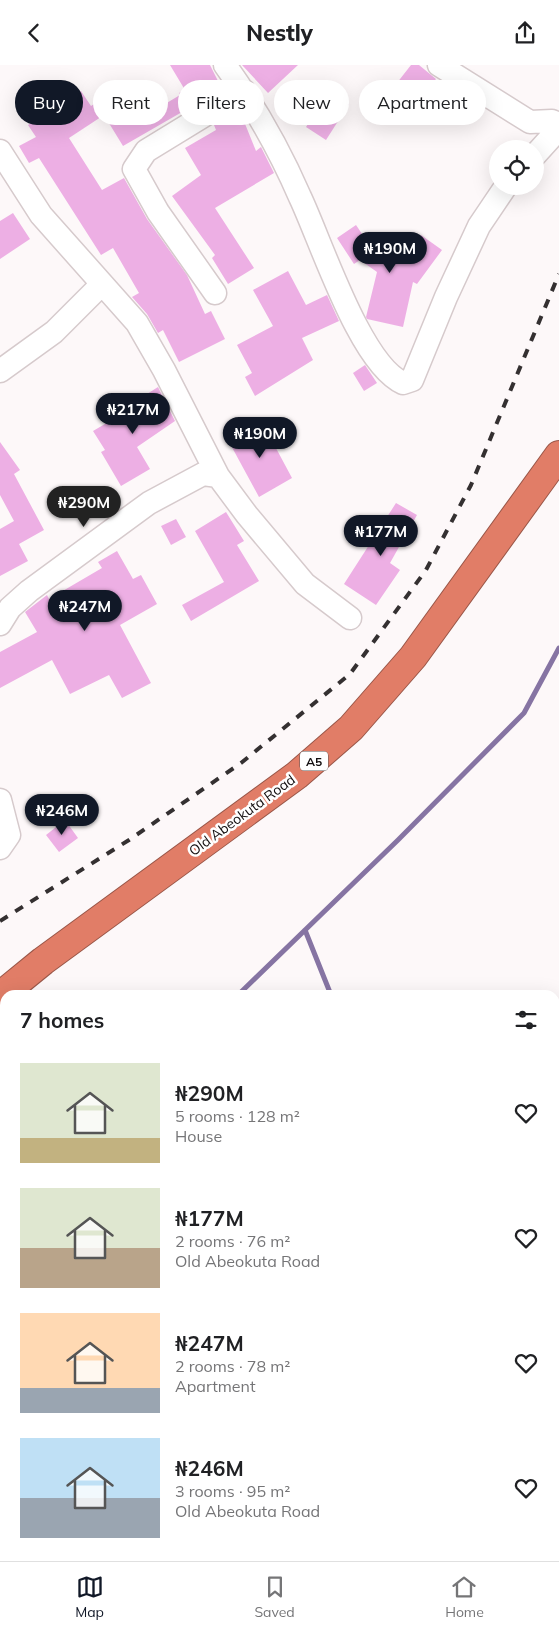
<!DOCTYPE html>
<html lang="en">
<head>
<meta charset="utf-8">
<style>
	body { margin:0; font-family:Mulish,sans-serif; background:#f6f6f6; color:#202124; height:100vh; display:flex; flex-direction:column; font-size:19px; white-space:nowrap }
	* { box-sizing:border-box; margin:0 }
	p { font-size:16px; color:#757577 }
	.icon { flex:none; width:28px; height:28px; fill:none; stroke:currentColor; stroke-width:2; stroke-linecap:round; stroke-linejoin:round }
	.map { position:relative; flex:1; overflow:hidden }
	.sheet { position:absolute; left:0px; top:925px; width:560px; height:571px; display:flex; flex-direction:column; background:#fff; border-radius:15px 15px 0 0; box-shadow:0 5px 20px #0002 }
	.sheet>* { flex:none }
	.hud { position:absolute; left:15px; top:15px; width:530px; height:45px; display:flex; gap:10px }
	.fabs { position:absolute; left:489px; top:75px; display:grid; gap:10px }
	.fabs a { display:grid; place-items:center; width:55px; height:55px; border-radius:50%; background:#fff; box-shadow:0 5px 20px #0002; font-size:25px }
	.price { position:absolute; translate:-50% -42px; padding:0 11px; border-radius:18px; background:#111827; color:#fff; font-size:16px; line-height:32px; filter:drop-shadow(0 1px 2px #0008) }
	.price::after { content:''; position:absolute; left:50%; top:30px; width:15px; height:11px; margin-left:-8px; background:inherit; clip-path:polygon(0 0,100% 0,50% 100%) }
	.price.selected { background:#222; color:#fff }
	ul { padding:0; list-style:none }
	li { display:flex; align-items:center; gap:15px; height:125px; padding:0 20px }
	li span { display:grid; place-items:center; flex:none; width:140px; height:100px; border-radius:0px; color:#555 }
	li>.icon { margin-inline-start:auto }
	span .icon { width:60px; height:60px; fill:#fffc; stroke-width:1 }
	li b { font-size:21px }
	h2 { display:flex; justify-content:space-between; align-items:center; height:60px; padding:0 20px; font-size:21px }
	.tag { padding:0 18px; border-radius:22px; background:#fff; box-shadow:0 5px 20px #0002; font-size:18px; line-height:45px }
	.tag.selected { background:#111827; color:#fff }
	header { display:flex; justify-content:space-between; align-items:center; height:65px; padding:0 20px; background:#fff; font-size:22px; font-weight:800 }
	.menu { display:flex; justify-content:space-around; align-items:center; height:70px; border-top:1px solid #e0e0e0; background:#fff; font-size:14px; color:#757577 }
	.menu a { display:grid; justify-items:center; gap:2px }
	.menu .selected { color:#111827 }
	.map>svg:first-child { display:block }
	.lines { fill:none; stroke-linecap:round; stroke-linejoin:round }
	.stream { stroke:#8674a3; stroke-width:5 }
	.building { fill:#edafe4 }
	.minor-casing { stroke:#d6cacc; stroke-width:25 }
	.highway-casing { stroke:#995648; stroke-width:30 }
	.minor { stroke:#fff; stroke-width:22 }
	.highway { stroke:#e17d67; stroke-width:28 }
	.rail { stroke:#343031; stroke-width:4; stroke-dasharray:9 9; stroke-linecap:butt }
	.labels { text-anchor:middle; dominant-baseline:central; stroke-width:5; stroke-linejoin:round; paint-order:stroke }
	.shield { fill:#fff; stroke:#595657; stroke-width:1 }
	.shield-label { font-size:12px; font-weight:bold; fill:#120e0f }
	.street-label { font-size:14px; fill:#120e0f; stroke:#fff }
</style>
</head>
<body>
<header><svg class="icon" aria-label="back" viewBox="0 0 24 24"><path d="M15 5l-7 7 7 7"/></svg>Nestly<svg class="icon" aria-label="share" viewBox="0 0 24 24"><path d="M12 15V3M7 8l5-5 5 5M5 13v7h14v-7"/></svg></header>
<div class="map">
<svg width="559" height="1496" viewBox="0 0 559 1496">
	<rect width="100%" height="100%" fill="#fdf8f9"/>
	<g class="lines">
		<path class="stream" d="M305 865 331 930
			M238 930 398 775 524 648 559 583
			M0 1201 5 1193
			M509 1491 510 1496"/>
	</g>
	<path class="building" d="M170 0H210L222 24 123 81 104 50 69 73 102 125 124 113 147 154 187 210 205 249 211 246 225 274 179 297 163 265 158 268 147 249 132 232 139 228 113 183 101 190 39 93 29 98 19 81 36 72 28 60 81 26 91 41 125 19 145 51 180 30 179 28 185 25Z
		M242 0H298L268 28Z
		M411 0H419L436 14 414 41 393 23Z
		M329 26 349 39 326 75 306 62Z
		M239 44 256 86 261 82 274 108 215 143 254 203 228 219 212 193 215 190 172 131 201 110 185 83 216 65 214 60Z
		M13 148 30 174 0 194V156Z
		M356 160 377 191 383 182 402 196 421 170 442 185 417 219 413 217 403 262 367 254 366 252 377 207 360 195 354 199 337 173Z
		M288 206 306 240 327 230 339 256 302 273 313 295 255 331 245 312 252 308 237 280 273 261 253 225Z
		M365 300 377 318 364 326 353 308Z
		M158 322 175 356 137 382 150 404 121 421 101 387 105 385 93 366 122 349 120 346Z
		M262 357 292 413 259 432 228 375Z
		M0 377 20 405 14 409 44 465 19 479 28 496 0 511V464L14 456 0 430Z
		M396 438 417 450 390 498 400 505 376 540 344 519Z
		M226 447 244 476 237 480 259 516 191 556 182 540 224 517 195 466Z
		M176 454 186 472 171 480 161 461Z
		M117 486 133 514 141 510 157 539 120 560 151 618 122 633 109 610 70 629 52 595 0 623V587L37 567 25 547 47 530 49 534 102 503 98 497Z
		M65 755 78 773 59 787 46 770Z"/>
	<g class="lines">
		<g class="minor-casing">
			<path id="minor" d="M225 0C254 40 280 86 300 132 321 176 360 299 403 318L412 315 446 232 479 161 506 121
				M439 0 530 57 552 56 559 59 555 68 535 90
				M0 86 41 150 137 258 164 305 218 411 247 450 305 519 350 553
				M215 228 158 147 134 104 146 86 244 26
				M0 306 54 267 102 219
				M0 559 10 543 29 526 149 438 203 409 218 411
				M0 735 9 770 0 783
				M94 1491 97 1496
				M344 1491 350 1496"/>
		</g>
		<g class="highway-casing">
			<path id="highway" d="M0 931 43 896 297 710 351 663 413 592 559 390"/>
		</g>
		<use href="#minor" class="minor"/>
		<use href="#highway" class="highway"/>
		<path class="rail" d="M0 856 129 775 241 698 350 609 426 505 471 420 559 209"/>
	</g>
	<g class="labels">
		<rect class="shield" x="300" y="686.5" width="28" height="19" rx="4"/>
		<g class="shield-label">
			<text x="314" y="696">A5</text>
		</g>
		<g class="street-label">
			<text transform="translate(242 750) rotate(-36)">Old Abeokuta Road</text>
		</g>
	</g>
</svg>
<div class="fabs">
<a><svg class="icon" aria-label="locate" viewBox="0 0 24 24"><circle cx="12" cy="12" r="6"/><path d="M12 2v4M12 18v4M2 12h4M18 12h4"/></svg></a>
</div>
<b class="price" style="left:390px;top:209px">₦190M</b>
<b class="price" style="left:133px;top:370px">₦217M</b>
<b class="price" style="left:260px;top:394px">₦190M</b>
<b class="price selected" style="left:84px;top:463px">₦290M</b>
<b class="price" style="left:381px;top:492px">₦177M</b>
<b class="price" style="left:85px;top:567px">₦247M</b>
<b class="price" style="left:62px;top:771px">₦246M</b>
<div class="hud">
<a class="tag selected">Buy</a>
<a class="tag">Rent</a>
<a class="tag">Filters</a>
<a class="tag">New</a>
<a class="tag">Apartment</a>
</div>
<section class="sheet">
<h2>7 homes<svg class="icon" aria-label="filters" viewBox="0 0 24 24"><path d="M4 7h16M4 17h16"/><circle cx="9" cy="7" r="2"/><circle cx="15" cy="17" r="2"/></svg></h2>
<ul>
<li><span style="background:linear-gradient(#dfe7d0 75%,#c2b280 0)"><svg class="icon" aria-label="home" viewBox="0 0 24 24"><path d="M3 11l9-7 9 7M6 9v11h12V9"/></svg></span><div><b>₦290M</b><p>5 rooms · 128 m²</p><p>House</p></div><svg class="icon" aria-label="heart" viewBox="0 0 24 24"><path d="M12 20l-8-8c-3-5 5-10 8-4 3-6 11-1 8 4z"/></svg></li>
<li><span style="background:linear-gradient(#dfe7d0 60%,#b9a48a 0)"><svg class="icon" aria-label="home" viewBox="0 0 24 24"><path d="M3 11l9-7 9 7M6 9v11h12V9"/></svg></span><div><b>₦177M</b><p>2 rooms · 76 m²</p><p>Old Abeokuta Road</p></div><svg class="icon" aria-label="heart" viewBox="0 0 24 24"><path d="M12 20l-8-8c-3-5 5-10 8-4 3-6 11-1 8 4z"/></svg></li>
<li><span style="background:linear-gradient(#ffd9b3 75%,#9aa5b1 0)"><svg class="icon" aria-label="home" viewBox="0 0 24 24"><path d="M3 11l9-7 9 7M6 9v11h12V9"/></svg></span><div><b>₦247M</b><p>2 rooms · 78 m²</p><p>Apartment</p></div><svg class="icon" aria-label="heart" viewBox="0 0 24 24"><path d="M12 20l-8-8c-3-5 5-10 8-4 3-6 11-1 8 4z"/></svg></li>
<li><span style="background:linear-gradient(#bfe0f5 60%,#9aa5b1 0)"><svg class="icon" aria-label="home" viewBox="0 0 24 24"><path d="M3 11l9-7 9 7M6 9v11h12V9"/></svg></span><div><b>₦246M</b><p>3 rooms · 95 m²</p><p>Old Abeokuta Road</p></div><svg class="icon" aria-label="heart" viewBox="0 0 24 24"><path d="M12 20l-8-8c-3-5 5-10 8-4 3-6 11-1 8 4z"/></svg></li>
</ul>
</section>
</div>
<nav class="menu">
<a class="selected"><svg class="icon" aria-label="map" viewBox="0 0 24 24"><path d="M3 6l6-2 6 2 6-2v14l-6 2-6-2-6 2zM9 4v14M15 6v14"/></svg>Map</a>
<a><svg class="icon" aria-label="saved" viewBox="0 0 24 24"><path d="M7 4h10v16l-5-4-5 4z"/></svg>Saved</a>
<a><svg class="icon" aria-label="home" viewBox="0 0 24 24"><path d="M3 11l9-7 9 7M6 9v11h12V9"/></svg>Home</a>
</nav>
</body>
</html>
